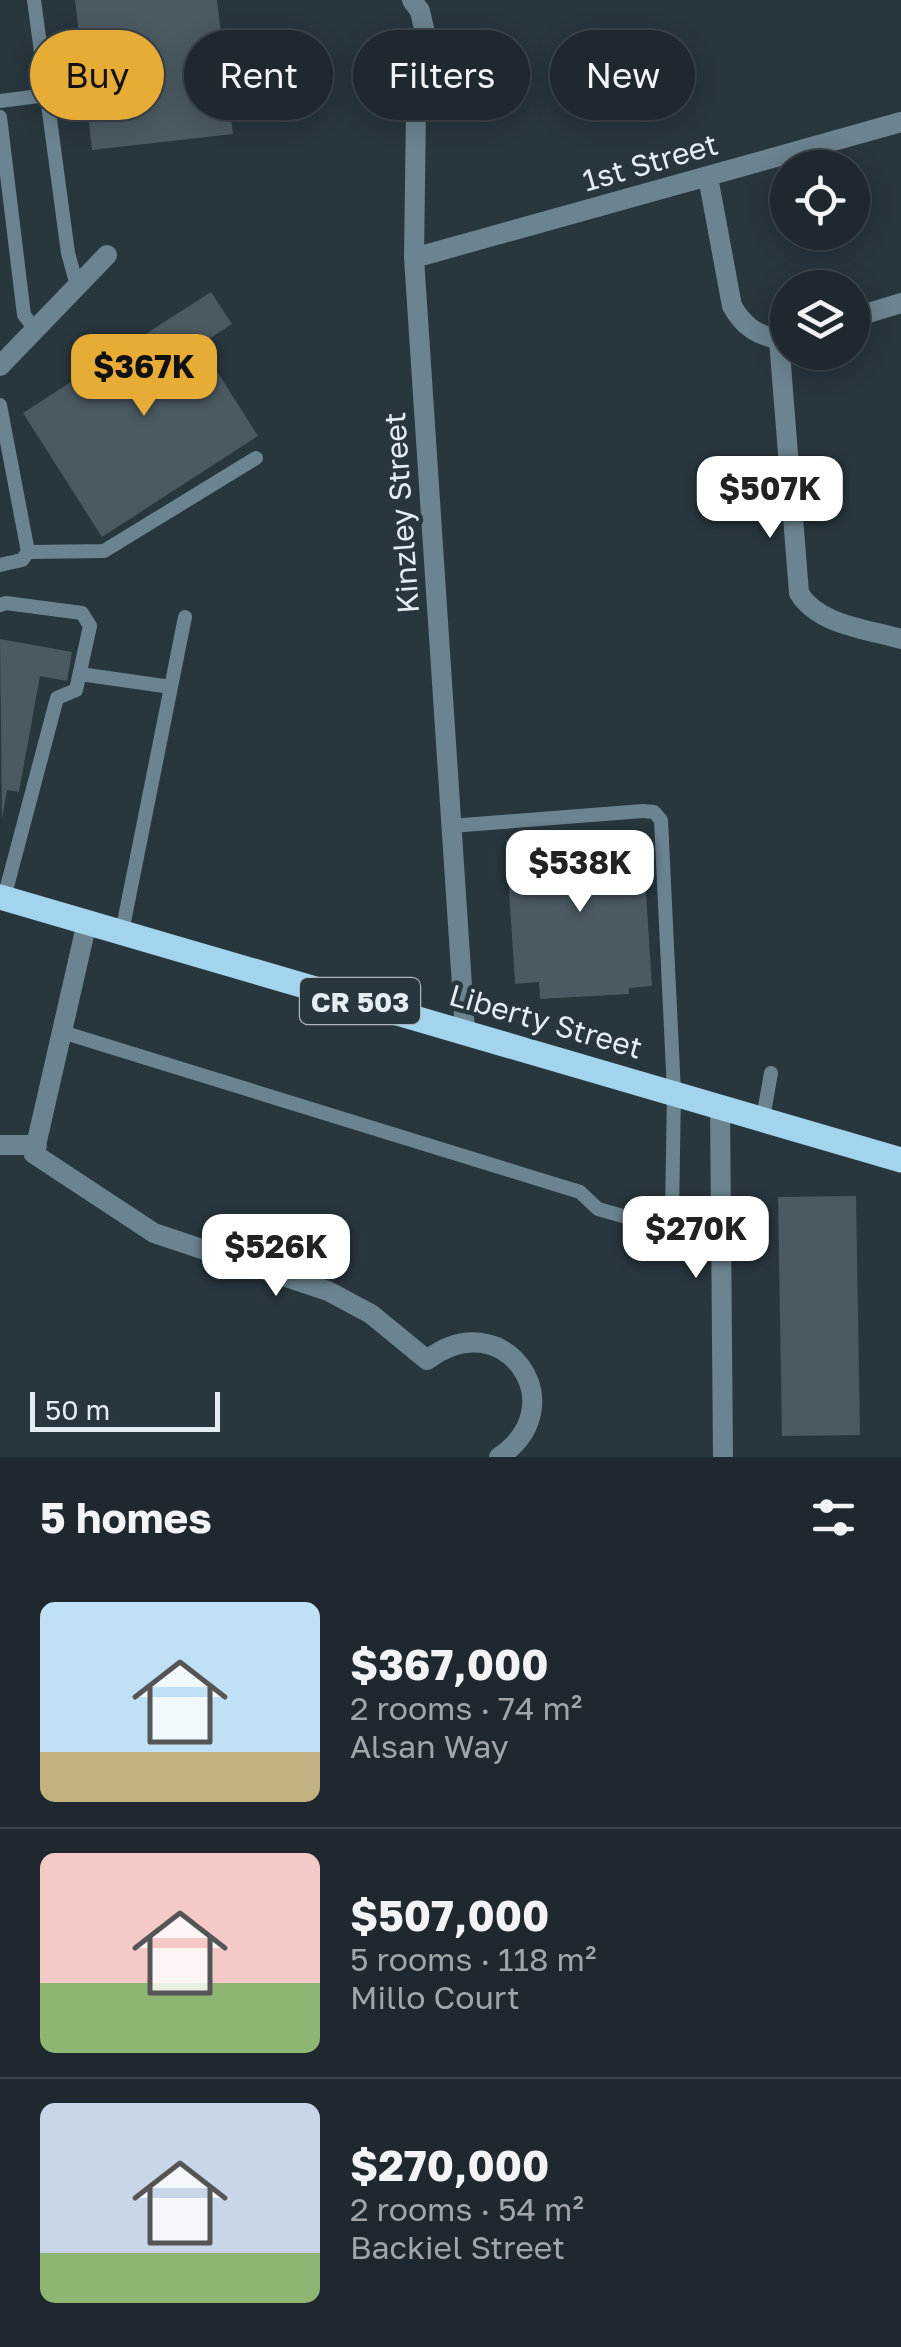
<!DOCTYPE html>
<html lang="en">
<head>
<meta charset="utf-8">
<style>
	body { margin:0; font-family:"Golos Text",sans-serif; background:#2b343a; color:#f1f3f6; height:100vh; display:flex; flex-direction:column; font-size:38px; white-space:nowrap }
	* { box-sizing:border-box; margin:0 }
	p { font-size:32px; color:#a1a6aa }
	.icon { flex:none; width:55px; height:55px; fill:none; stroke:currentColor; stroke-width:2; stroke-linecap:round; stroke-linejoin:round }
	.map { position:relative; height:1457px; overflow:hidden }
	.panel { display:flex; flex-direction:column; background:#1e282e; flex:1 }
	.panel>* { flex:none }
	.banner { position:absolute; left:30px; top:30px; width:842px; height:90px; display:flex; gap:20px }
	.tools { position:absolute; left:770px; top:150px; display:grid; gap:20px }
	.tools a { display:grid; place-items:center; width:100px; height:100px; border-radius:50%; background:#1e282e; box-shadow:0 5px 25px #0003,0 0 0 2px #3c444a; font-size:50px }
	.scale { position:absolute; left:30px; bottom:25px; width:190px; box-sizing:border-box; padding-left:10px; border:5px solid #e4edf1; border-top:0; font-size:28px; line-height:35px; white-space:nowrap; color:#e4edf1; -webkit-text-stroke:8px #28363d; paint-order:stroke }
	.price { position:absolute; translate:-50% -85px; padding:0 22px; border-radius:20px; background:#fff; color:#222; font-size:32px; line-height:65px; filter:drop-shadow(0 2px 5px #0008) }
	.price::after { content:''; position:absolute; left:50%; top:60px; width:30px; height:22px; margin-left:-15px; background:inherit; clip-path:polygon(0 0,100% 0,50% 100%) }
	.price.current { background:#e6ac36; color:#111 }
	ul { padding:0; list-style:none }
	li { display:flex; align-items:center; gap:30px; height:250px; padding:0 40px }
	li+li { border-top:2px solid #3c444a }
	li span { display:grid; place-items:center; flex:none; width:280px; height:200px; border-radius:15px; color:#555 }
	li>.icon { margin-inline-start:auto }
	span .icon { width:120px; height:120px; fill:#fffc; stroke-width:1 }
	li b { font-size:42px }
	h2 { display:flex; justify-content:space-between; align-items:center; height:120px; padding:0 40px; font-size:42px }
	.chip { padding:0 35px; border-radius:45px; background:#1e282e; box-shadow:0 5px 25px #0003,0 0 0 2px #3c444a; font-size:35px; line-height:90px }
	.chip.current { background:#e6ac36; color:#111 }
	.map>svg:first-child { display:block }
	.building { fill:#4b5a62 }
	.lines { fill:none; stroke-linecap:round; stroke-linejoin:round }
	.lane { stroke:#6c8490; stroke-width:14 }
	.street { stroke:#6c8490; stroke-width:20 }
	.primary { stroke:#a3d4ed; stroke-width:25 }
	.labels { text-anchor:middle; dominant-baseline:central; stroke-width:9; stroke-linejoin:round; paint-order:stroke }
	.shield { fill:#28363d; stroke:#acb6bb; stroke-width:2.5 }
	.shield-label { font-size:28px; font-weight:bold; fill:#e4edf1 }
	.street-label { font-size:30px; fill:#e4edf1; stroke:#28363d }
</style>
</head>
<body>
<div class="map">
<svg width="901" height="1457" viewBox="0 0 901 1457">
	<rect width="100%" height="100%" fill="#28363d"/>
	<path class="building" d="M75 0H217L233 134 92 150Z
		M211 292 232 324 200 345 258 436 102 537 23 413Z
		M0 639 72 652 67 681 40 676 19 792 7 790 2 819Z
		M642 832 652 986 629 988V994L540 999 539 982 515 984 506 841Z
		M856 1196 860 1435 782 1436 778 1197Z"/>
	<g class="lines">
		<path class="lane" d="M34 0 68 253 77 286
			M0 101 47 95
			M0 117 24 315 35 329
			M0 405 28 552 22 560 0 565
			M28 552 104 551 256 458
			M0 605 6 603 82 613 90 626 76 690 57 698 4 898
			M80 674 171 687
			M122 932 185 617
			M62 1032 580 1192 598 1209 662 1227 672 1215 674 1092 661 820 654 812 643 811 451 826
			M763 1118 771 1073"/>
		<path class="street" d="M412 0 420 11 435 76 416 109 414 258 465 1031
			M708 177 732 306C744 327 756 334 779 340
			M414 258 901 122
			M852 318 901 303
			M779 340 799 593C818 625 867 629 901 639
			M0 366 107 255
			M87 922 34 1154 154 1233 328 1291 371 1314 427 1360C503 1301 577 1405 499 1457
			M720 1106 723 1457
			M0 1145H37"/>
		<path class="primary" d="M0 897 901 1160"/>
	</g>
	<g class="labels">
		<rect class="shield" x="300" y="978" width="120" height="46" rx="8"/>
		<g class="shield-label">
			<text x="360" y="1001">CR 503</text>
		</g>
		<g class="street-label">
			<text transform="translate(650 162) rotate(-16)">1st Street</text>
			<text transform="translate(401 513) rotate(-94)">Kinzley Street</text>
			<text transform="translate(546 1021) rotate(16)">Liberty Street</text>
		</g>
	</g>
</svg>
<div class="tools">
<a><svg class="icon" aria-label="locate" viewBox="0 0 24 24"><circle cx="12" cy="12" r="6"/><path d="M12 2v4M12 18v4M2 12h4M18 12h4"/></svg></a>
<a><svg class="icon" aria-label="layers" viewBox="0 0 24 24"><path d="M12 4l9 5-9 5-9-5zM3 14l9 5 9-5"/></svg></a>
</div>
<div class="scale">50 m</div>
<b class="price current" style="left:144px;top:419px">$367K</b>
<b class="price" style="left:770px;top:541px">$507K</b>
<b class="price" style="left:580px;top:915px">$538K</b>
<b class="price" style="left:696px;top:1281px">$270K</b>
<b class="price" style="left:276px;top:1299px">$526K</b>
<div class="banner">
<a class="chip current">Buy</a>
<a class="chip">Rent</a>
<a class="chip">Filters</a>
<a class="chip">New</a>
</div>
</div>
<section class="panel">
<h2>5 homes<svg class="icon" aria-label="filters" viewBox="0 0 24 24"><path d="M4 7h16M4 17h16"/><circle cx="9" cy="7" r="2"/><circle cx="15" cy="17" r="2"/></svg></h2>
<ul>
<li><span style="background:linear-gradient(#bfe0f5 75%,#c2b280 0)"><svg class="icon" aria-label="home" viewBox="0 0 24 24"><path d="M3 11l9-7 9 7M6 9v11h12V9"/></svg></span><div><b>$367,000</b><p>2 rooms · 74 m²</p><p>Alsan Way</p></div></li>
<li><span style="background:linear-gradient(#f6c9c9 65%,#8fb573 0)"><svg class="icon" aria-label="home" viewBox="0 0 24 24"><path d="M3 11l9-7 9 7M6 9v11h12V9"/></svg></span><div><b>$507,000</b><p>5 rooms · 118 m²</p><p>Millo Court</p></div></li>
<li><span style="background:linear-gradient(#c9d6e8 75%,#8fb573 0)"><svg class="icon" aria-label="home" viewBox="0 0 24 24"><path d="M3 11l9-7 9 7M6 9v11h12V9"/></svg></span><div><b>$270,000</b><p>2 rooms · 54 m²</p><p>Backiel Street</p></div></li>
</ul>
</section>
</body>
</html>
